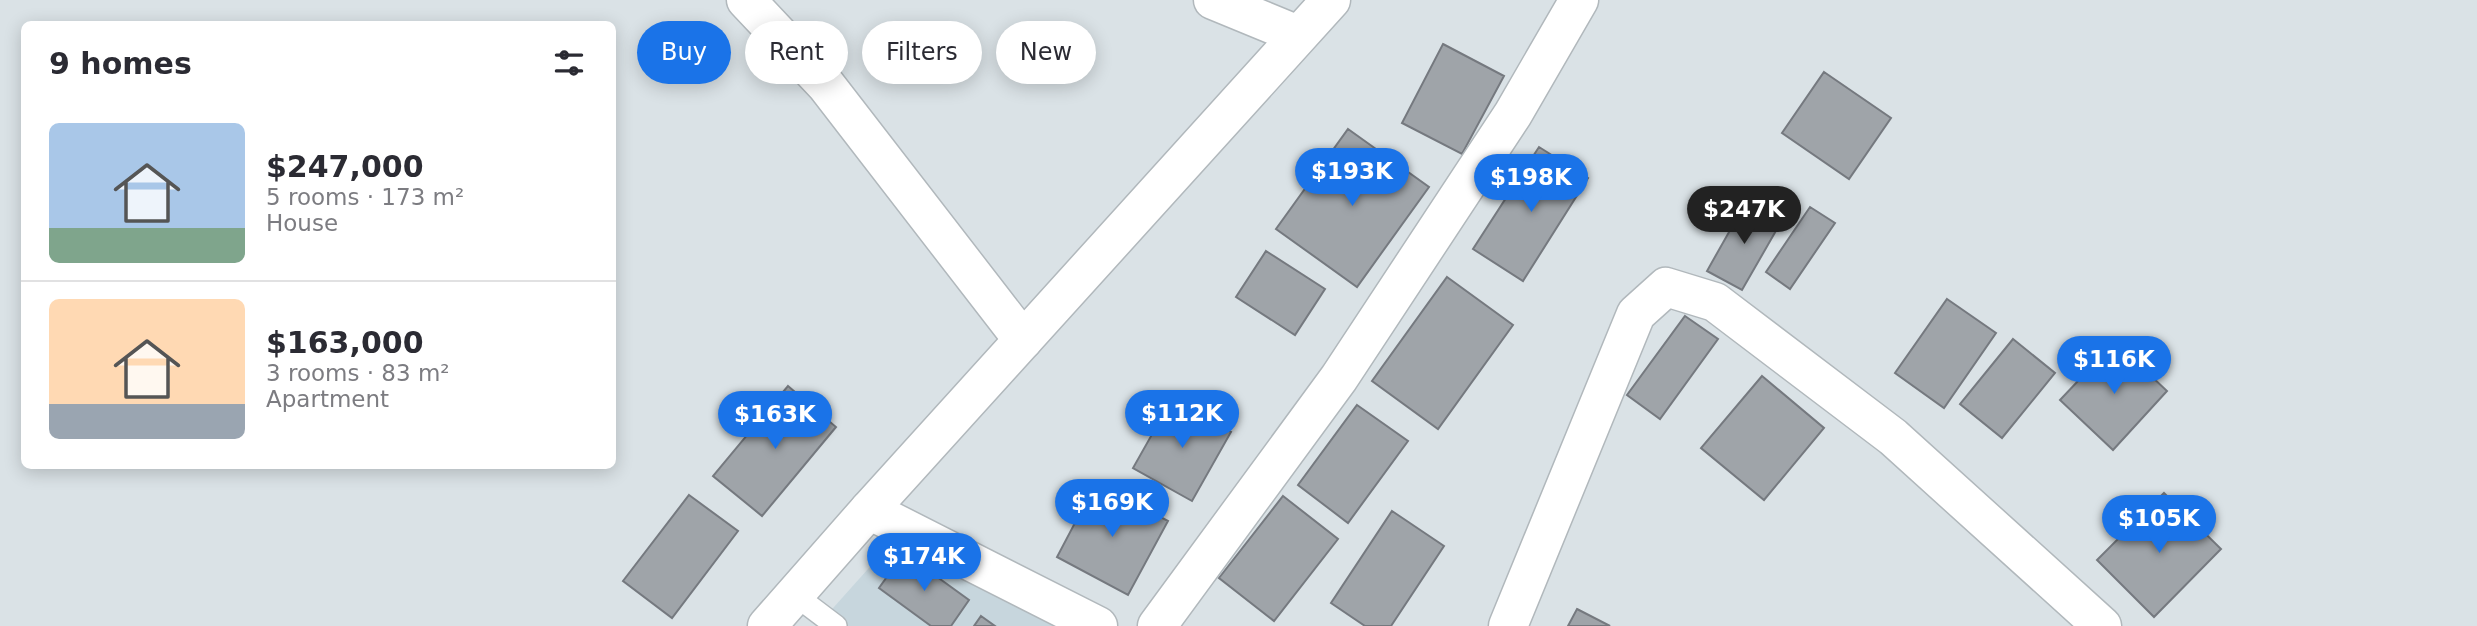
<!DOCTYPE html>
<html lang="en">
<head>
<meta charset="utf-8">
<style>
	body { margin:0; font-family:"DejaVu Sans",sans-serif; background:#f7f7f7; color:#2b2b33; height:100vh; display:flex; flex-direction:column; font-size:26px; white-space:nowrap }
	* { box-sizing:border-box; margin:0 }
	p { font-size:23px; color:#7c7c81 }
	.icon { flex:none; width:38px; height:38px; fill:none; stroke:currentColor; stroke-width:2; stroke-linecap:round; stroke-linejoin:round }
	.map { position:relative; flex:1; overflow:hidden }
	.details { position:absolute; left:21px; top:21px; width:595px; height:448px; display:flex; flex-direction:column; background:#fff; border-radius:10px; box-shadow:0 4px 18px #0003 }
	.details>* { flex:none }
	.guide { position:absolute; left:637px; top:21px; width:665px; height:63px; display:flex; gap:14px }
	.price { position:absolute; translate:-50% -60px; padding:0 16px; border-radius:24px; background:#1a73e8; color:#fff; font-size:23px; line-height:46px; filter:drop-shadow(0 2px 4px #0008) }
	.price::after { content:''; position:absolute; left:50%; top:42px; width:21px; height:16px; margin-left:-10px; background:inherit; clip-path:polygon(0 0,100% 0,50% 100%) }
	.price.current { background:#222; color:#fff }
	ul { padding:0; list-style:none }
	li { display:flex; align-items:center; gap:21px; height:175px; padding:0 28px }
	li+li { border-top:2px solid #e1e1e2 }
	li span { display:grid; place-items:center; flex:none; width:196px; height:140px; border-radius:10px; color:#555 }
	li>.icon { margin-inline-start:auto }
	span .icon { width:84px; height:84px; fill:#fffc; stroke-width:1 }
	li b { font-size:30px }
	h2 { display:flex; justify-content:space-between; align-items:center; height:84px; padding:0 28px; font-size:30px }
	.chip { padding:0 24px; border-radius:32px; background:#fff; box-shadow:0 4px 18px #0003; font-size:24px; line-height:63px }
	.chip.current { background:#1a73e8; color:#fff }
	.map>svg:first-child { display:block }
	.built { fill:#c7d6dd }
	.building { fill:#9fa4a9; stroke:#75797f; stroke-width:2 }
	.lines { fill:none; stroke-linecap:round; stroke-linejoin:round }
	.lane-casing { stroke:#b1b8bc; stroke-width:24 }
	.street-casing { stroke:#b1b8bc; stroke-width:41 }
	.secondary-casing { stroke:#b1b8bc; stroke-width:41 }
	.lane { stroke:#fff; stroke-width:21 }
	.street { stroke:#fff; stroke-width:38 }
	.secondary { stroke:#fff; stroke-width:38 }
</style>
</head>
<body>
<div class="map">
<svg width="2477" height="626" viewBox="0 0 2477 626">
	<rect width="100%" height="100%" fill="#dae2e6"/>
	<path class="built" d="M893 541 1055 626H817Z"/>
	<path class="building" d="M1443 44 1504 76 1462 154 1402 123Z
		M1824 72 1891 118 1849 179 1782 133Z
		M1348 129 1429 187 1357 287 1276 229Z
		M1539 147 1588 178 1523 281 1473 249Z
		M1746 202 1781 222 1742 290 1707 271Z
		M1810 207 1835 223 1790 289 1766 272Z
		M1266 251 1325 289 1295 335 1236 297Z
		M1447 277 1513 325 1438 429 1372 381Z
		M1947 299 1996 333 1944 408 1895 373Z
		M1685 316 1718 339 1660 419 1627 395Z
		M2013 339 2055 373 2002 438 1960 404Z
		M2115 342 2167 391 2113 450 2060 400Z
		M1762 376 1824 428 1764 500 1701 448Z
		M788 386 836 427 762 516 713 476Z
		M1172 399 1231 432 1192 501 1133 468Z
		M1357 405 1408 441 1348 523 1298 485Z
		M1096 483 1168 521 1128 595 1057 557Z
		M2164 493 2221 549 2154 617 2097 560Z
		M689 495 738 531 672 618 623 581Z
		M1283 496 1338 539 1274 621 1219 578Z
		M1392 511 1444 546 1391 626H1365L1331 603Z
		M904 553 969 600 951 626H931L879 588Z
		M1577 609 1610 626H1568Z
		M981 616 995 626H974Z"/>
	<g class="lines">
		<g class="lane-casing">
			<path id="lane" d="M795 595 836 626"/>
		</g>
		<g class="street-casing">
			<path id="street" d="M746 0 826 85 1023 340
				M1213 0 1298 35
				M869 510 1098 626
				M1157 626 1339 378 1513 114 1579 0
				M1508 626 1636 314 1666 287 1715 302 1893 437 2102 626"/>
		</g>
		<g class="secondary-casing">
			<path id="secondary" d="M767 626 869 510 1331 0"/>
		</g>
		<use href="#lane" class="lane"/>
		<use href="#street" class="street"/>
		<use href="#secondary" class="secondary"/>
	</g>
</svg>
<b class="price" style="left:1352px;top:208px">$193K</b>
<b class="price" style="left:1531px;top:214px">$198K</b>
<b class="price current" style="left:1744px;top:246px">$247K</b>
<b class="price" style="left:2114px;top:396px">$116K</b>
<b class="price" style="left:1182px;top:450px">$112K</b>
<b class="price" style="left:775px;top:451px">$163K</b>
<b class="price" style="left:1112px;top:539px">$169K</b>
<b class="price" style="left:2159px;top:555px">$105K</b>
<b class="price" style="left:924px;top:593px">$174K</b>
<div class="guide">
<a class="chip current">Buy</a>
<a class="chip">Rent</a>
<a class="chip">Filters</a>
<a class="chip">New</a>
</div>
<section class="details">
<h2>9 homes<svg class="icon" aria-label="filters" viewBox="0 0 24 24"><path d="M4 7h16M4 17h16"/><circle cx="9" cy="7" r="2"/><circle cx="15" cy="17" r="2"/></svg></h2>
<ul>
<li><span style="background:linear-gradient(#a9c7e8 75%,#7fa58c 0)"><svg class="icon" aria-label="home" viewBox="0 0 24 24"><path d="M3 11l9-7 9 7M6 9v11h12V9"/></svg></span><div><b>$247,000</b><p>5 rooms · 173 m²</p><p>House</p></div></li>
<li><span style="background:linear-gradient(#ffd9b3 75%,#9aa5b1 0)"><svg class="icon" aria-label="home" viewBox="0 0 24 24"><path d="M3 11l9-7 9 7M6 9v11h12V9"/></svg></span><div><b>$163,000</b><p>3 rooms · 83 m²</p><p>Apartment</p></div></li>
</ul>
</section>
</div>
</body>
</html>
